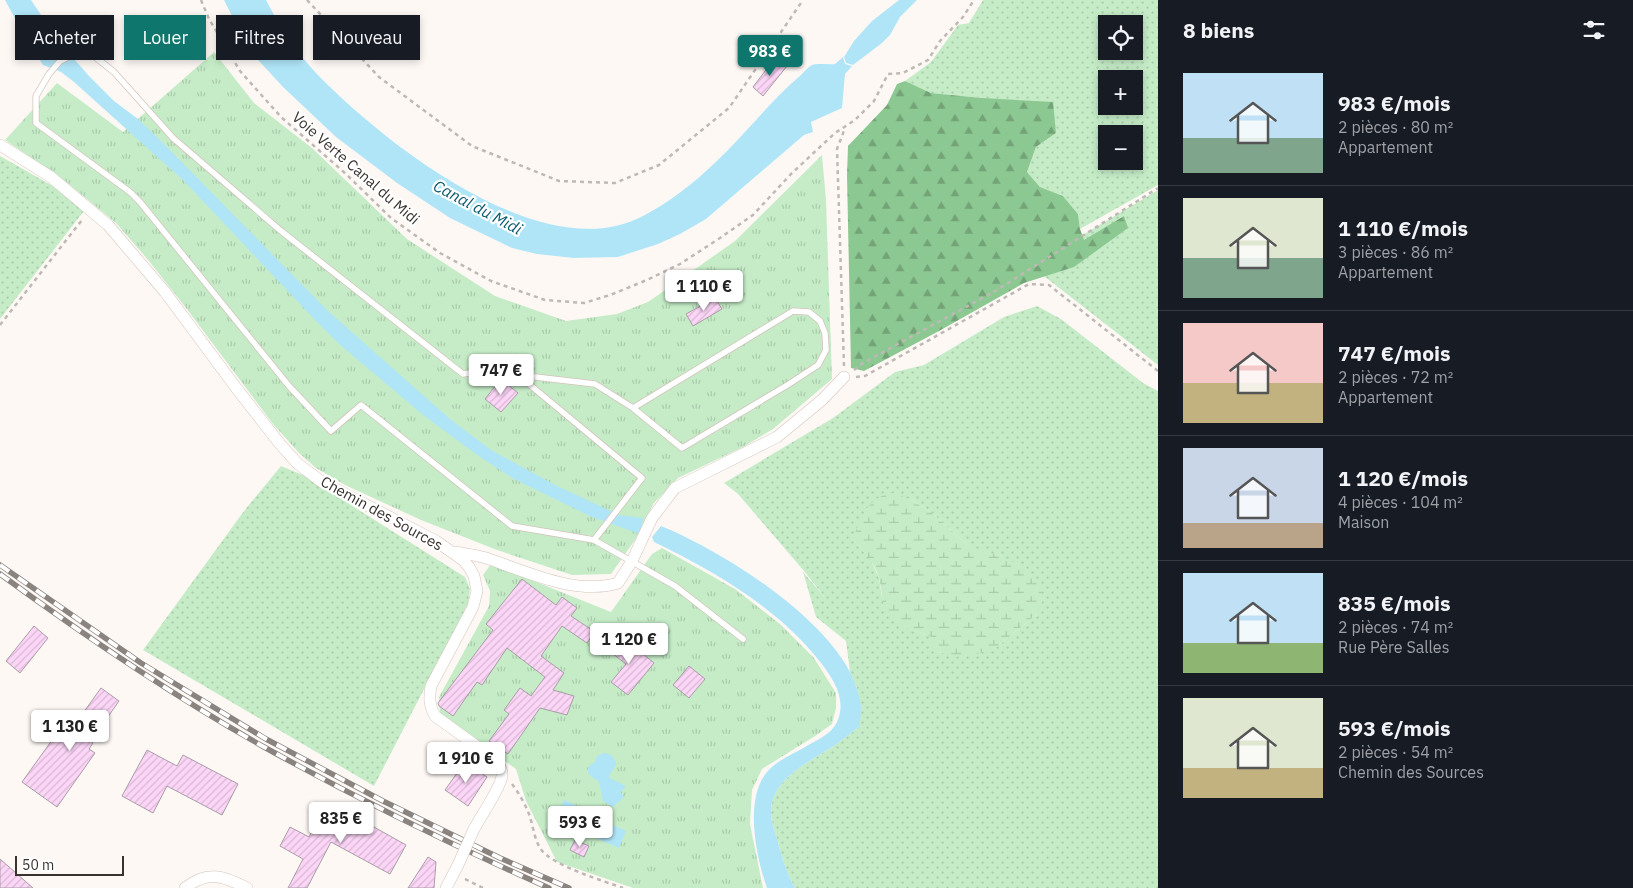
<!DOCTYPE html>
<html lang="fr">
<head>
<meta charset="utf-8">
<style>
	body { margin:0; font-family:"IBM Plex Sans",sans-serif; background:#20242c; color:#f1f3f6; height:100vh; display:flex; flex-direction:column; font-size:19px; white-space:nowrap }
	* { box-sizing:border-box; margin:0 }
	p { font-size:16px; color:#9ea1a6 }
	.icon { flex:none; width:28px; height:28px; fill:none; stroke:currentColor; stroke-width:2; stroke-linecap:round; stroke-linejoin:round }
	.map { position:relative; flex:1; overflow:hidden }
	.sheet { display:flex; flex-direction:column; background:#171b24; width:475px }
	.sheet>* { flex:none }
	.banner { position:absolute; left:15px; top:15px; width:475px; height:45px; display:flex; gap:10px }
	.fabs { position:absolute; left:1098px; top:15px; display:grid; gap:10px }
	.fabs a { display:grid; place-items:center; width:45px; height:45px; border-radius:0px; background:#171b24; box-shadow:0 2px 8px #0003; font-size:25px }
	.scale { position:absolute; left:15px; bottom:12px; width:109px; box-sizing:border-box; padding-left:5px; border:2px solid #393330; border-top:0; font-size:14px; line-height:18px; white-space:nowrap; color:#393330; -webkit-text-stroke:4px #fff; paint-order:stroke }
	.price { position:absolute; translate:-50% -42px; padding:0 11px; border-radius:5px; background:#fff; color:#222; font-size:16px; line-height:32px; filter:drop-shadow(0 1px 2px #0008) }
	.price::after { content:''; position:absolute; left:50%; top:30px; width:15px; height:11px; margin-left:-8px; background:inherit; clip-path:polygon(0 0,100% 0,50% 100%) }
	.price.current { background:#0f766e; color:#fff }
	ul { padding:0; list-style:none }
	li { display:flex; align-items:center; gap:15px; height:125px; padding:0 25px }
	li+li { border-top:1px solid #363941 }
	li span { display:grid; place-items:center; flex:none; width:140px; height:100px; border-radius:0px; color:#555 }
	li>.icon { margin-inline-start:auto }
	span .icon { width:60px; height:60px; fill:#fffc; stroke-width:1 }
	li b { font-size:21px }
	h2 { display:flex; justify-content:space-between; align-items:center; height:60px; padding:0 25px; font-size:21px }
	.chip { padding:0 18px; border-radius:0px; background:#171b24; box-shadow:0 2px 8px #0003; font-size:18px; line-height:45px }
	.chip.current { background:#0f766e; color:#fff }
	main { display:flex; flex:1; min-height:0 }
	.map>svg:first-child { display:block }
	.grass { fill:url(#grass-dots); fill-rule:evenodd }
	.forest { fill:url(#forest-firs) }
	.wetland { fill:url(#wetland-marsh) }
	.park { fill:url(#park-tufts) }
	.water { fill:#b0e5f8 }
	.building { fill:url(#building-hatch); stroke:#a99da7 }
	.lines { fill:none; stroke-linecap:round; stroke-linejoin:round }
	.lane-casing { stroke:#d3c3bb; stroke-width:7 }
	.street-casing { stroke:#d3c3bb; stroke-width:12 }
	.path { stroke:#bfb9b6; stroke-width:2.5; stroke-dasharray:4 4; stroke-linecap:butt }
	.lane { stroke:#fff; stroke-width:5.5 }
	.street { stroke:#fff; stroke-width:11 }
	.rail-casing { stroke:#8a8481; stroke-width:5.5 }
	.rail { stroke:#fff; stroke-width:4; stroke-dasharray:11; stroke-linecap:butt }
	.street-bridge-casing { stroke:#d3c3bb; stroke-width:12; stroke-linecap:butt }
	.street-bridge { stroke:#fff; stroke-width:11 }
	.labels { text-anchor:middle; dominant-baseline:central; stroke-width:4.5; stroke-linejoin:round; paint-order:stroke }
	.street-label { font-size:15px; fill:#393330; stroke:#fff }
	.water-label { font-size:16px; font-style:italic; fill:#08596f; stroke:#fff }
</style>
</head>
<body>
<main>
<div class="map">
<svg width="1158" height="888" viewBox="0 0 1158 888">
	<defs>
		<pattern id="grass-dots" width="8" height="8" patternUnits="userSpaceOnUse" patternTransform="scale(1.25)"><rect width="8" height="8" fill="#c5ecc7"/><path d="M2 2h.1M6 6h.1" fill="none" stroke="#aacbab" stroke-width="1.8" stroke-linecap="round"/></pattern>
		<pattern id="forest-firs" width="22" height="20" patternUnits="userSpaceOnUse" patternTransform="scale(1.25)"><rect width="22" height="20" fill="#8cc891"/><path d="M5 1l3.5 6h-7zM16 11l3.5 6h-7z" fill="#73a377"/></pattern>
		<pattern id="wetland-marsh" width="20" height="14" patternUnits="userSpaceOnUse" patternTransform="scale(1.25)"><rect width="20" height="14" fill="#c5ecc7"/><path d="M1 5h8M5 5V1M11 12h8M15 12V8" fill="none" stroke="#aacbab"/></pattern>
		<pattern id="park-tufts" width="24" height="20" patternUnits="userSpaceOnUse" patternTransform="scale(1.25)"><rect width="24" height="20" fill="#c5ecc7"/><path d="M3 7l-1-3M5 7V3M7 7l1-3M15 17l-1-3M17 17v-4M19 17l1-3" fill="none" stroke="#aacbab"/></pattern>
		<pattern id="building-hatch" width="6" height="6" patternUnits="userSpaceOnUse" patternTransform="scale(1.25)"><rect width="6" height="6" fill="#fcd6f7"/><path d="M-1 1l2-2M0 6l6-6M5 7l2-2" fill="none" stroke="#d9b8d4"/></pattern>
	</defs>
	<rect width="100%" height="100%" fill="#fef8f5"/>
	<path class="grass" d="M983 0H1158V185L1080 229 1078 214 1063 196 1040 187 1027 172 1036 147 1056 133 982 98 931 93 905 81 931 62 958 25 969 23ZM1106 24H1134V51H1106ZM1106 79H1134V106H1106ZM1106 134H1134V161H1106Z
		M0 156 51 185 84 211 0 319Z
		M1158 190V365L1031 266Z
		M1037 306 1061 319 1143 383 1158 391V888H795C787 873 782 858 778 842 775 832 771 822 771 812 771 777 814 760 838 743 845 738 852 732 859 727L857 688 850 672 846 641 816 617 803 572 827 600 804 571 738 494 724 483 833 418 895 372 924 365 1004 317ZM910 499 932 513 963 541 977 551 1002 556 1037 614 998 646 950 654 938 652 931 637 905 627 882 598 879 578 875 569 870 559 853 539Z
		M281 466 305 476 465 577 470 589 468 604 374 786 143 650 244 511Z"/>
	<path class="forest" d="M905 81 931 93 982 98 1053 102 1056 133 1036 147 1027 172 1040 187 1063 196 1078 214 1080 229 1084 240 1124 216 1128 228 1074 267 1024 283 939 331 864 371 851 368 847 175 848 146 887 105 897 84Z"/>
	<path class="wetland" d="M892 493 910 499 932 513 963 541 977 550 1002 556 1024 568 1041 584 1042 602 1037 614 998 646 980 653 961 657 938 652 930 643 931 637C917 631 895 627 887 613 881 602 882 590 879 578 875 563 863 551 853 539 861 518 866 498 892 493Z"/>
	<path class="park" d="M214 52 254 103 312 148 407 239 495 296 566 321 617 314 648 302 735 241 822 155 826 200 832 379 773 429 743 447 678 478 654 503 635 540 611 574 572 575 497 550 421 520 345 485 316 468 299 453 273 424 186 308 149 261 116 223 65 181 5 140 57 83 123 132Z
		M662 548 735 589 780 624 814 658 836 693V708L832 724 815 736 762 769 752 790 750 824 763 888H633L557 862 526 801 516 769 440 714 439 697 489 606 490 591 483 575 491 564 611 612 652 554Z"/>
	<path class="water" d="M5 0H31L60 43 89 76 114 101 138 119 162 142 328 311 450 419 491 450 555 485 619 515 643 518 640 534 592 517 514 479 480 457 423 415 338 343 316 321 184 181 74 82 61 72 43 65 26 39Z
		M224 0H266C280 27 296 52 317 74 383 142 541 268 641 217 679 198 714 166 743 134 762 114 779 93 801 75 804 72 808 67 812 65 818 63 829 65 835 64L843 57 845 64 852 66 845 74 842 108 811 122 813 132 804 135 706 219 680 234 658 244 618 257 574 258 537 254 512 248 450 218 397 183 336 137 283 87 249 50Z
		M899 0H919H917L900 17 890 35 882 43 853 65 846 63 844 57 854 41 872 21Z
		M661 526C723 551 844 626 859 696 862 707 861 716 859 727 852 732 845 738 838 743 814 760 771 777 771 812 771 822 775 832 778 842 782 858 787 873 795 888H767C756 857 744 799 767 772 776 761 793 754 805 747 816 740 831 735 837 722 847 700 834 680 821 663 779 609 716 572 654 542L652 537Z
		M604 753 611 755 616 762C615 770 609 773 609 777 615 782 621 782 626 787L622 790 621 793 624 797 613 807 603 801 599 782C594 777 586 776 588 767L595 762 597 756Z
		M564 800 575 805 567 826 562 828 556 825 554 821Z
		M590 815 626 831 619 848 582 832Z"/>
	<path class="building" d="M775 58 787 66 763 96 753 87Z
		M715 298 722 309 693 326 686 314Z
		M501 379 518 393 501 412 485 399Z
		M522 579 556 605 562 597 577 608 571 616 595 632 587 643 562 626 541 656 564 673 553 690 574 696 567 715 540 708 508 754 489 741 509 714 504 710 520 688 531 696 545 677 507 648 482 685 477 682 453 716 439 706 438 703 493 630 486 624Z
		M34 626 48 638 20 673 6 661Z
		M619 634 654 663 628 695 611 682 626 664 608 650Z
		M689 666 705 679 689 698 673 685Z
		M101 688 119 701 91 741 93 743 89 749 95 753 57 807 22 782 60 729 68 734Z
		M147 750 177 766 183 755 238 784 222 815 167 786 153 813 122 796Z
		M465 762 487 777 468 806 445 790Z
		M327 804 357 820 358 818 406 845 390 874 331 842 307 888H288L303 859 280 846 290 827 309 837Z
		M575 840 589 846 584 857 570 850Z
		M428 857 436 862 434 888H408Z
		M0 859 33 888H0Z"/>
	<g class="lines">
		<g class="lane-casing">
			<path id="lane" d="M518 375 642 478 594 540 675 586 743 639
				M594 540 512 526 361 405 331 431 289 386 140 202 130 192 36 123V96L49 74 60 61 76 53 94 56 114 72 173 138 281 231 463 374 498 369 518 375 595 384 633 408 682 448 789 384 818 365 826 350 825 333 820 321 809 312 793 311 633 408"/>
		</g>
		<g class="street-casing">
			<path id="street" d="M0 145 51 177 108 225 165 292 237 389 280 444 298 464 322 482 436 541 463 560 469 567 474 576 477 591 473 607 431 686C429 698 429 705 435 716L493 758C497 763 503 769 502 776 500 789 481 816 474 829
				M455 552C465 554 476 555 486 558 525 571 576 596 618 583L632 561 652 518 675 488 777 437 822 400 844 377
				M185 888C207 870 224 876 247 888
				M446 888 458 865"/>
		</g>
		<path class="path" d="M201 0 209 19 240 71 281 117 346 174 391 218 440 253 491 281 545 300 584 303 610 295 647 280 680 264 720 238 753 215 791 174 835 133 855 120 874 101 888 74 903 73 928 60 940 41 963 17 974 0
			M307 0 379 77 472 146 559 181 615 183 659 165 729 108 803 0
			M0 325 82 220
			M844 366 837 149 845 128
			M854 370 863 363 997 290 1158 188
			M856 377 865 376 1029 284 1049 285 1158 371
			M512 784C519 793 525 804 529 814 533 825 534 838 540 848 550 865 604 881 623 888
			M465 879 483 888"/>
		<use href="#lane" class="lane"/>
		<use href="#street" class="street"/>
		<g class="rail-casing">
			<path id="rail" d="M0 565 141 663 266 739 383 801 500 858 569 888
				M0 574C85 636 172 695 264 747 356 798 452 845 549 888"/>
		</g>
		<use href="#rail" class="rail"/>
		<g class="street-bridge-casing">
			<path id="street-bridge" d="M458 865 474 829"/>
		</g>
		<use href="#street-bridge" class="street-bridge"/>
	</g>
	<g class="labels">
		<g class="street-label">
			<text transform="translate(356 168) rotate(41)">Voie Verte Canal du Midi</text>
			<text transform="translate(382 513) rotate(29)">Chemin des Sources</text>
		</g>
		<g class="water-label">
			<text transform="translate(478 207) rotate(28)">Canal du Midi</text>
		</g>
	</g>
</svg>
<div class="fabs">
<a><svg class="icon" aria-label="locate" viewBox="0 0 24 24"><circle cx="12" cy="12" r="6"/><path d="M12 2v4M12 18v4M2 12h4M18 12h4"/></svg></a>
<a>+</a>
<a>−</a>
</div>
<div class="scale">50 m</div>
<b class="price current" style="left:770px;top:77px">983 €</b>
<b class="price" style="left:704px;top:312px">1 110 €</b>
<b class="price" style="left:501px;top:396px">747 €</b>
<b class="price" style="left:629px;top:665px">1 120 €</b>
<b class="price" style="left:70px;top:752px">1 130 €</b>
<b class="price" style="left:466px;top:784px">1 910 €</b>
<b class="price" style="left:341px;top:844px">835 €</b>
<b class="price" style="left:580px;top:848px">593 €</b>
<div class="banner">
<a class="chip">Acheter</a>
<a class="chip current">Louer</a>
<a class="chip">Filtres</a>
<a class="chip">Nouveau</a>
</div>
</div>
<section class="sheet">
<h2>8 biens<svg class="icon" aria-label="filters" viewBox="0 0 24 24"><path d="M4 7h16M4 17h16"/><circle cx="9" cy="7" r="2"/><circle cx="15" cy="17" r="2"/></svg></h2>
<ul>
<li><span style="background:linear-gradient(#bfe0f5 65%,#7fa58c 0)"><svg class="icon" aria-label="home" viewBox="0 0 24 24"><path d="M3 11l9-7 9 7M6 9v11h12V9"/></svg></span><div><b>983 €/mois</b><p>2 pièces · 80 m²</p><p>Appartement</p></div></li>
<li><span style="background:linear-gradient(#dfe7d0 60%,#7fa58c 0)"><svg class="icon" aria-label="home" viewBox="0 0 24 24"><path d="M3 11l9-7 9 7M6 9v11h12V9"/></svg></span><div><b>1 110 €/mois</b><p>3 pièces · 86 m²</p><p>Appartement</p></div></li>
<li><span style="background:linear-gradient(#f6c9c9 60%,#c2b280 0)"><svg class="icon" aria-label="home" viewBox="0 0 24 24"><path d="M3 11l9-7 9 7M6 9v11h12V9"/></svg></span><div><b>747 €/mois</b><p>2 pièces · 72 m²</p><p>Appartement</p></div></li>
<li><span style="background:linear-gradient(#c9d6e8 75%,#b9a48a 0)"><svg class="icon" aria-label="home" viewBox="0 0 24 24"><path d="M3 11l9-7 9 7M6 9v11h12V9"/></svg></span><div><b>1 120 €/mois</b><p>4 pièces · 104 m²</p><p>Maison</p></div></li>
<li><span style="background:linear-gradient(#bfe0f5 70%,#8fb573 0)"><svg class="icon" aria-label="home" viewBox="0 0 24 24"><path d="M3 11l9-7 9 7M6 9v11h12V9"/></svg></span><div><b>835 €/mois</b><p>2 pièces · 74 m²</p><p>Rue Père Salles</p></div></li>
<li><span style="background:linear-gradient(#dfe7d0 70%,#c2b280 0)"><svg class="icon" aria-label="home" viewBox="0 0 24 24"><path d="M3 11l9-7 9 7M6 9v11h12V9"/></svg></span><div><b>593 €/mois</b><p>2 pièces · 54 m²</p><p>Chemin des Sources</p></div></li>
</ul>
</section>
</main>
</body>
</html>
